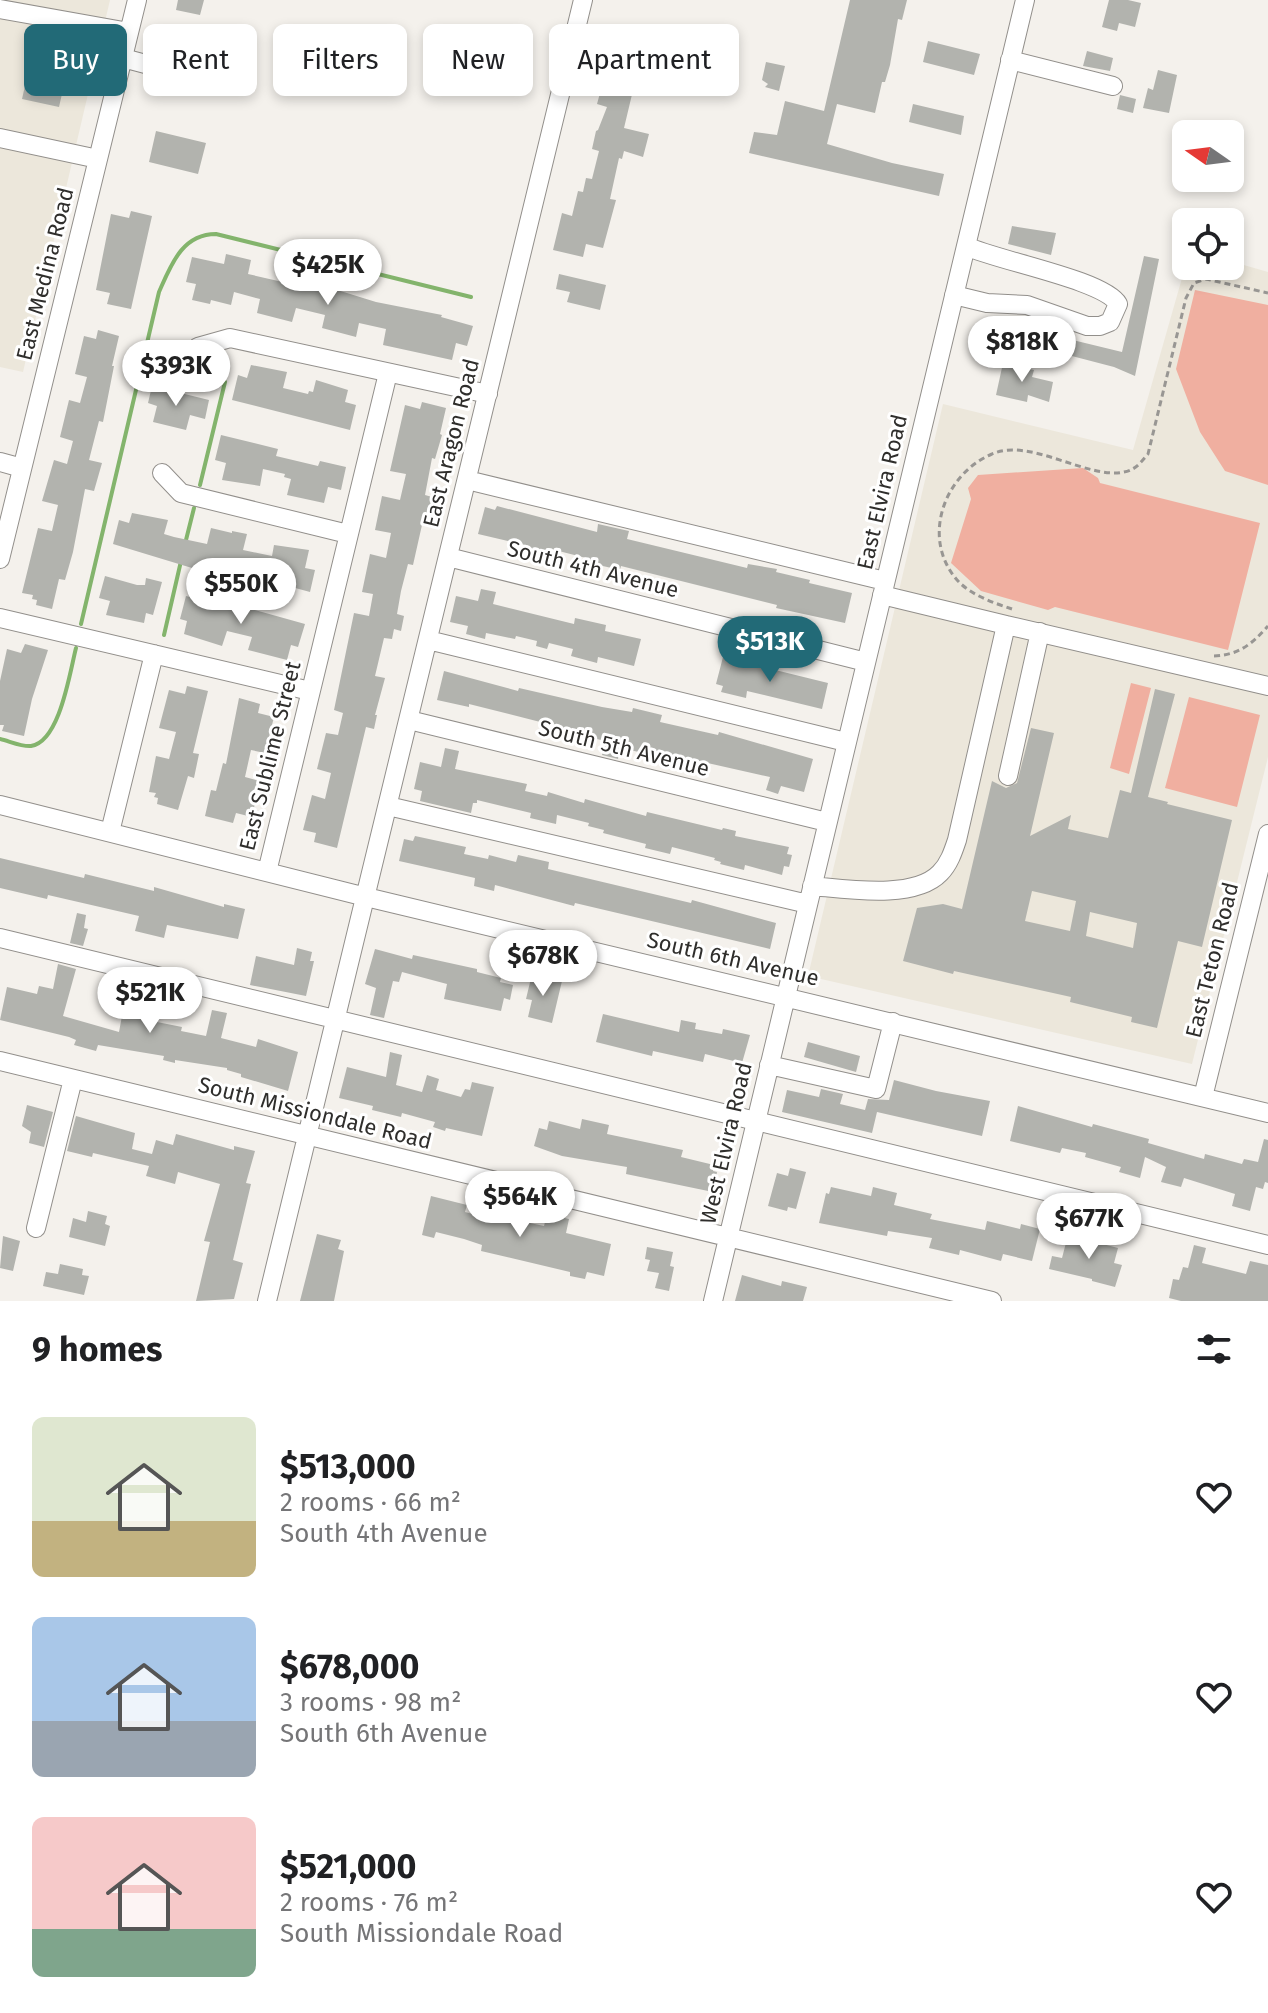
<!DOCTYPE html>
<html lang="en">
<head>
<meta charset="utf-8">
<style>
	body { margin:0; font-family:"Fira Sans",sans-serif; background:#f6f6f6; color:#202124; height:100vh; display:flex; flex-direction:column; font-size:30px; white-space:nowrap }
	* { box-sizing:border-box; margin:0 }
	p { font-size:26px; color:#757577 }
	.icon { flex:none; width:44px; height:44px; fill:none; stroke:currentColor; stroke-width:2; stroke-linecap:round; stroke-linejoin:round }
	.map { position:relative; height:1301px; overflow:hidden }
	.sheet { display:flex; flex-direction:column; background:#fff; flex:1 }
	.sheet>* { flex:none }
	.banner { position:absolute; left:24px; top:24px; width:800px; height:72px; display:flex; gap:16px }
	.needle { width:52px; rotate:284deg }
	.controls { position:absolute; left:1172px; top:120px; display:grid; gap:16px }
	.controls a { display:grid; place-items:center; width:72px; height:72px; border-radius:12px; background:#fff; box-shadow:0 4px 12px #0003; font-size:40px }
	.price { position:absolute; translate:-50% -68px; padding:0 18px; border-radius:28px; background:#fff; color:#222; font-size:26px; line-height:52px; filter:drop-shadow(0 2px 4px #0008) }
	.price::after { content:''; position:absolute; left:50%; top:48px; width:24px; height:18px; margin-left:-12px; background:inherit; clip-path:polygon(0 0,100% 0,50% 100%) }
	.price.selected { background:#226a77; color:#fff }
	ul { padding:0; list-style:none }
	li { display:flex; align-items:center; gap:24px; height:200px; padding:0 32px }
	li span { display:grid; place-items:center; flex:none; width:224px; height:160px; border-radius:12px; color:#555 }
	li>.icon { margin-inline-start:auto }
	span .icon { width:96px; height:96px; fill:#fffc; stroke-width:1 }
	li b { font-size:34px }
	h2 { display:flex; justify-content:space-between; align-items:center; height:96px; padding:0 32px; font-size:34px }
	.pill { padding:0 28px; border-radius:12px; background:#fff; box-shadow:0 4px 12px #0003; font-size:28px; line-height:72px }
	.pill.selected { background:#226a77; color:#fff }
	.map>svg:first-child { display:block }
	.built { fill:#ece7db }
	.green { fill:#f0afa0 }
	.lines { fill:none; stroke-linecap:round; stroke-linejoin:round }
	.stream { stroke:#83b46c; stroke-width:4 }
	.building { fill:#b2b3ae; fill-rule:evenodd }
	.minor-casing { stroke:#928f8b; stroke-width:20 }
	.path { stroke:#989693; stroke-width:3; stroke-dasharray:6 4; stroke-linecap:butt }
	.minor { stroke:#fff; stroke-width:18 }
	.labels { text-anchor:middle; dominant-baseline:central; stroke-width:6; stroke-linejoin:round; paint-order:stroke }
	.street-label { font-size:22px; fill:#2f2e2c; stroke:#fff }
</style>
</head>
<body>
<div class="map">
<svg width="1268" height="1301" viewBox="0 0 1268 1301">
	<rect width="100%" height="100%" fill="#f4f1ec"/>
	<path class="built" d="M0 0H110L23 372 0 367Z
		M1230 261 1268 272V757L1192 1064 808 976 943 404 1133 450 1186 264 1230 266Z"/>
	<path class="green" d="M1195 290 1268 305V485L1225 471 1200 432 1176 369Z
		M1083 468 1098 478 1100 483 1260 523 1228 650 1055 607 1048 610 981 591 951 563 971 499 968 488 978 475Z
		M1131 683 1151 688 1129 774 1110 768Z
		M1189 697 1260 715 1237 807 1165 788Z"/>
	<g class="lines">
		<path class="stream" d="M200 485 225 382
			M185 544 194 508
			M81 624 159 292C171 265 182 234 216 234L471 297
			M164 635 181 561
			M0 739C9 741 22 747 31 746 60 742 70 671 76 648"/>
	</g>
	<path class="building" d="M178 0H204L200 15 176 10Z
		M850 0H907L902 20 898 19 890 65 885 82H882L875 113 837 104 827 144 892 163 944 174 939 196 749 153 754 132 777 135 785 101 824 111Z
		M1109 0H1128L1141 3 1135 27 1119 23 1117 31 1102 27Z
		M615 32 645 40 624 128 649 134 643 157 624 151 622 159 619 158 610 199 616 200 603 248 586 244 583 257 553 250 562 213 572 216 578 191 583 192 586 178 592 179 599 151 592 149 596 131 598 130 607 107 597 104 600 93H608L618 61 608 59Z
		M928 41 980 54 974 75 923 62Z
		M1087 51 1113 58 1110 71 1083 66Z
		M32 55 69 63 59 107 22 99Z
		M766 62 785 66 779 91 765 87 768 84 762 80Z
		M1158 70 1177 75 1169 113 1143 108 1148 88 1153 90Z
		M1120 95 1136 99 1133 113 1117 109Z
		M913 104 964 116 961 135 909 122Z
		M156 131 206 143 198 174 149 162Z
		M131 211 152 216 131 309 107 304 110 293 96 290 111 214 129 218Z
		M1012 226 1056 233 1051 255 1008 244Z
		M226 254 251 260 248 274 287 283 288 279 321 285 376 302 442 315 441 317 473 326 467 346 456 343 452 360 383 345 386 329 359 323 356 337 322 328 325 315 296 308 292 322 257 313 260 299 234 292 231 305 211 300 210 304 192 300 196 284 186 282 192 257 224 264Z
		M1144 256 1159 259 1135 376 1114 367 1045 349 1048 334 1122 352Z
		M559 274 606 285 600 310 567 302 570 292 556 289Z
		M1022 318 1039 322 1037 335 1023 332 1020 345 1000 340 1003 326 1019 330Z
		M98 330 119 336 112 366H114L103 422 99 421 89 460 102 463 94 491 85 489 73 552 65 580 59 579 52 609 36 605 37 600 32 599 33 595 22 593 38 528 52 531 58 505 42 501 54 460 67 464 73 441 60 437 69 400 80 403 87 377 75 374 84 336 96 339Z
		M1003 363 1034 370 1032 377 1053 382 1049 402 1028 395 1027 402 996 395Z
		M251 365 287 372 283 388 308 394 309 391 313 392 316 380 348 390 345 402 356 405 350 430 232 400 238 375 247 378Z
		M152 386 209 400 205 419 190 415 186 430 153 422 157 406 148 403Z
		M422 402 446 408 440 434 442 435 435 459 432 458 425 495 432 497 428 517 424 516 413 565 408 564 401 591 397 614 404 616 401 631 394 629 392 639 384 638 375 676 385 678 375 715H377L374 729 366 727 337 848 314 842 316 833 303 830 312 795 325 799 331 773 317 769 326 733 338 735 343 713 334 710 354 613 369 616 373 594 362 592 370 554 386 558 391 533 375 530 382 496 400 500 406 474 390 471 405 405 420 409Z
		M221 435 278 449 276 456 318 466 320 461 346 467 341 490 328 487 324 503 287 495 291 479 284 477 285 474 263 469 260 486 222 480 226 463 215 460Z
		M497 506 597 532 598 524 629 531 627 539 747 568 748 564 777 569 776 572 810 580 809 583 852 593 845 623 776 608 777 605 621 566 620 570 590 563V559L547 548 544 557 528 554 530 546 478 534 485 507 495 510Z
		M132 513 168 520 164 534 174 537 207 544 211 528 232 533V531L247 534 243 550 272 556 274 545 309 550 305 568 315 570 310 592 251 576 250 580 215 575 113 544 119 520 129 523Z
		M105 576 137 585H145L146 578 162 582 153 615 146 613 144 623 106 615 110 601 99 598Z
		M481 589 496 592 493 604 574 624 575 618 606 625 605 631 641 639 634 666 598 657 597 663 571 656 573 649 549 643 547 649 536 646 537 641 516 636 515 639 486 633 485 639 466 634 468 626 450 622 456 596 478 601Z
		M186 596 218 604 219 600 305 624 298 647 291 645 287 660 248 650 252 637 227 631 222 646 184 634 187 621 180 619Z
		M25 644 48 650 32 699 24 736 2 731 4 725H0V681L7 649 21 653Z
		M723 657 828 683 822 709 747 691 746 698 721 692 723 686 716 684Z
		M444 671 518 691 519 688 602 707 632 712 633 708 662 715 660 722 718 735 719 732 813 759 804 792 781 786 778 794 766 790 770 777 654 751 653 755 620 748 618 759 602 755 605 741 568 732 567 736 555 734 557 727 552 725 469 704V707L437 700Z
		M187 686 208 691 193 753 199 754 194 778 188 776 178 810 157 804 158 798 154 797 156 793 149 792 156 756 169 759 176 732 159 728 169 690 185 694Z
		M1155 689 1175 694 1148 797 1168 802 1167 804 1232 820 1202 947 1178 941 1157 1028 1131 1022 1132 1017 1070 1002 1071 997 954 971 953 974 903 961 917 908 943 904 962 909 992 781 1006 788 1017 783 1031 728 1054 733 1030 836 1071 815 1068 829 1108 838 1120 790 1131 793ZM1032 891 1076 901 1070 931 1025 921ZM1090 912 1137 923 1133 948 1086 936Z
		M239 698 260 704 258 713 274 717 265 753 251 750 245 777 260 781 252 817 236 813 233 823 205 816 211 790 216 791 223 763 226 764Z
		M445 748 459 751 455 769 527 784 525 791 547 796 548 792 584 803 585 799 646 816 647 812 722 830 723 828 736 831 735 836 789 847 787 854 792 855 789 867 784 866 782 875 745 865 744 870 720 864 721 862 714 860 715 858 672 847 670 854 645 848 646 844 603 833 604 830 588 826 589 823 557 815 556 824 530 818 531 813 477 800V803H473L471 813 420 801 422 791 414 789 420 762 441 767Z
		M415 836 466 847 464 854 488 859 489 855 516 862 518 855 549 862 548 869 691 903 692 900 776 923 770 949 575 903 574 906 495 885 494 891 474 886 475 878 399 861 404 839 413 841Z
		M0 858 84 878 85 874 154 891V887L224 907V904L245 909 238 939 167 925 164 938 135 931 139 916 48 895 47 899 0 888Z
		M77 913 86 915 84 928 88 929 83 946 70 943Z
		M297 948 312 952 310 961H314L306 996 250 985 256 956 294 965Z
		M375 949 412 959 413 955 477 969V972L501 978 500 982 513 985 510 1000 504 998 501 1011 444 999 447 984 402 972 399 982 393 981 384 1018 370 1015 376 988 365 984Z
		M58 964 76 969 63 1016 119 1032 124 1005 149 1010 147 1020 182 1027 181 1031 206 1036 212 1010 227 1013 221 1038 256 1047 258 1039 298 1052 288 1091 241 1077V1074L227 1070V1068L175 1060V1063L163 1060 164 1056 98 1045 96 1051 74 1045 76 1040 69 1037 0 1020 7 987 37 994 39 986 53 989Z
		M532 974 562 981 552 1023 528 1017 532 1000 526 999Z
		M603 1014 679 1032 681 1020 696 1023 695 1029 722 1034 723 1029 750 1035 742 1063 705 1054 703 1062 653 1051 652 1056 596 1042Z
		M808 1042 860 1056 856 1072 804 1057Z
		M390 1052 402 1055 396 1085 422 1092 427 1075 439 1079 436 1090 461 1097 465 1089 470 1090 472 1082 494 1087 482 1136 446 1128 445 1131 433 1127 435 1122 402 1113 401 1117 372 1110 373 1106 339 1098 347 1067 386 1077Z
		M894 1080 936 1091 990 1101 982 1136 877 1112 872 1133 782 1112 787 1090 819 1097 821 1089 843 1094 840 1104 865 1110 868 1099 889 1100Z
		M27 1105 53 1112 44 1147 29 1143 31 1132 22 1126Z
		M1018 1106 1092 1127 1093 1124 1149 1139 1148 1143 1204 1159 1205 1154 1242 1164 1244 1159 1258 1162 1264 1139 1268 1140V1183L1265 1182 1263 1189 1256 1187 1250 1211 1232 1206 1235 1194 1184 1178 1181 1187 1161 1182 1166 1167 1145 1157 1140 1178 1119 1172 1121 1167 1085 1157 1086 1153 1062 1148 1060 1153 1010 1141Z
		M76 1116 135 1133 132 1149 152 1154 156 1140 173 1145 176 1134 234 1150V1146L255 1151 246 1183 251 1184 233 1260 243 1263 234 1299 196 1301 210 1242 204 1241 220 1184 178 1172 175 1184 146 1176 149 1166 93 1153 92 1157 67 1151Z
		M582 1119 609 1125 607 1134 683 1150 681 1157 714 1165 713 1171 717 1172 713 1192 626 1174 627 1167 562 1156 534 1146 539 1128 547 1130 549 1121 580 1129Z
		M790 1168 806 1172 796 1209 788 1207 787 1211 768 1206 777 1173 788 1176Z
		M831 1187 871 1196 873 1187 897 1193 894 1205 932 1214 930 1219 985 1230 987 1221 1020 1229 1021 1224 1040 1229 1032 1261 1003 1254 1001 1261 960 1250 959 1255 929 1248 932 1238 888 1231 887 1236 819 1223 826 1193 829 1194Z
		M431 1196 467 1205 465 1212 492 1219 493 1215 544 1226 547 1214 569 1219 566 1233 611 1244 604 1276 587 1272 585 1279 570 1276V1272L481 1251 482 1245 464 1239 436 1232 434 1238 422 1235Z
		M88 1211 107 1216 105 1224 110 1226 105 1246 69 1237 73 1218 86 1222Z
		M317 1234 341 1240 338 1249 344 1251 334 1301H300Z
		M1068 1235 1118 1248 1114 1263 1122 1265 1115 1287 1092 1281V1279L1049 1269 1052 1256 1062 1258Z
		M3 1236 20 1241 13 1271 0 1268Z
		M1194 1245 1206 1248 1202 1263 1246 1274 1250 1261 1268 1265V1301H1181L1169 1298 1173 1279 1179 1280 1183 1267 1188 1268Z
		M647 1247 673 1252 670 1266 674 1267 669 1291 655 1288 659 1273 647 1271 650 1260 645 1259Z
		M60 1264 83 1269 82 1275 89 1276 84 1295 43 1286 46 1272 58 1274Z
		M742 1275 781 1286 782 1281 807 1287 803 1301H735Z"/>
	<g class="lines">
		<g class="minor-casing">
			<path id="minor" d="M0 9 129 32
				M123 58 153 66
				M1010 60 1113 86
				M0 138 98 159
				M954 295 987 303 1027 305 1087 326H1100L1110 322 1118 304C1104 280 998 261 966 246
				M198 347 230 338 488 394
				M0 462 22 468
				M162 473 181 493 348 534
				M467 480 885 581
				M448 557 866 662
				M0 559 137 0
				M0 618 310 691
				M1006 625 1268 686
				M428 640 846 742
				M409 720 827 822
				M1008 776 1040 632
				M0 805 366 897 1268 1113
				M388 806 808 904
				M110 832 154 654
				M267 872 388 373
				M812 886C847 889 914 900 940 873 949 864 953 852 957 840L1006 625 882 595
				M0 938 1268 1245
				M0 1061 992 1301
				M769 1065 876 1089 893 1022
				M1203 1097 1268 834
				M36 1228 73 1079
				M267 1301 583 0
				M713 1301 1025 0"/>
		</g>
		<path class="path" d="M1012 609C994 603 971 595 958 581 920 539 944 474 992 454 1030 437 1088 480 1124 472 1136 470 1141 462 1148 454L1186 298 1194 283 1206 279 1268 293
			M1214 656C1239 655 1252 644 1268 626"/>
		<use href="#minor" class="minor"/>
	</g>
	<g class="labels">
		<g class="street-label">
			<text transform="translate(45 274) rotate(-76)">East Medina Road</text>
			<text transform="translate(451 443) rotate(-76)">East Aragon Road</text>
			<text transform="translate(882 492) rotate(-77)">East Elvira Road</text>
			<text transform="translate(593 569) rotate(14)">South 4th Avenue</text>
			<text transform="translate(624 748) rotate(14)">South 5th Avenue</text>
			<text transform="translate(270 756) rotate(-76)">East Sublime Street</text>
			<text transform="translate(733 959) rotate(13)">South 6th Avenue</text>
			<text transform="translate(1212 960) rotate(-76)">East Teton Road</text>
			<text transform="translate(315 1113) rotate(14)">South Missiondale Road</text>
			<text transform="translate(726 1143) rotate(-77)">West Elvira Road</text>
		</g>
	</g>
</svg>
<div class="controls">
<a><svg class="needle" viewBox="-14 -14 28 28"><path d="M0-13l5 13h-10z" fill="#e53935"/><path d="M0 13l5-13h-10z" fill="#757577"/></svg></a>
<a><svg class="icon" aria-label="locate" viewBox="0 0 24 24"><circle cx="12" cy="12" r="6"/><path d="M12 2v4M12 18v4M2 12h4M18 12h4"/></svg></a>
</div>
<b class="price" style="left:328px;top:307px">$425K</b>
<b class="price" style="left:1022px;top:384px">$818K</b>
<b class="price" style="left:176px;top:408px">$393K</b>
<b class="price" style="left:241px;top:626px">$550K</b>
<b class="price selected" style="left:770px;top:684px">$513K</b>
<b class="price" style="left:543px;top:998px">$678K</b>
<b class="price" style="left:150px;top:1035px">$521K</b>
<b class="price" style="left:520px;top:1239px">$564K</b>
<b class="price" style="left:1089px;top:1261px">$677K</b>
<div class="banner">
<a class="pill selected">Buy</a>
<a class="pill">Rent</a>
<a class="pill">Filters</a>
<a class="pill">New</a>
<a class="pill">Apartment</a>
</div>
</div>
<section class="sheet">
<h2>9 homes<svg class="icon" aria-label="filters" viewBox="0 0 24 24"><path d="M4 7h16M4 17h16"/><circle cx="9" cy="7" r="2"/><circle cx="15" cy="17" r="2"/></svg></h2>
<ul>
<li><span style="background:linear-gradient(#dfe7d0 65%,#c2b280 0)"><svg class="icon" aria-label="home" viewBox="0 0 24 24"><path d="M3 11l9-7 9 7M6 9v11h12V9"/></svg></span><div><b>$513,000</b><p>2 rooms · 66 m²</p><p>South 4th Avenue</p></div><svg class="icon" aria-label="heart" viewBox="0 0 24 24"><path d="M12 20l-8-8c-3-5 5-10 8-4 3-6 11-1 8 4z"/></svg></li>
<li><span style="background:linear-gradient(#a9c7e8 65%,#9aa5b1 0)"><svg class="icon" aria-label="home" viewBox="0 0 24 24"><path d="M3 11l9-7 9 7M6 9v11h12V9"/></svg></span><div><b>$678,000</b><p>3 rooms · 98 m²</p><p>South 6th Avenue</p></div><svg class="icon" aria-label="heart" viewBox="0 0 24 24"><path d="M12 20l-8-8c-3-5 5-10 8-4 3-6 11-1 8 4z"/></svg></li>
<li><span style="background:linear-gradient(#f6c9c9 70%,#7fa58c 0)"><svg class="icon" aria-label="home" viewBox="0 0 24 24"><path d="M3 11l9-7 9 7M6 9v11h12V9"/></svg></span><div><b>$521,000</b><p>2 rooms · 76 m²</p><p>South Missiondale Road</p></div><svg class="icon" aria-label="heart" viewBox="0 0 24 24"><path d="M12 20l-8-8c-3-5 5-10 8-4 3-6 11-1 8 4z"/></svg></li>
</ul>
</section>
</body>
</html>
